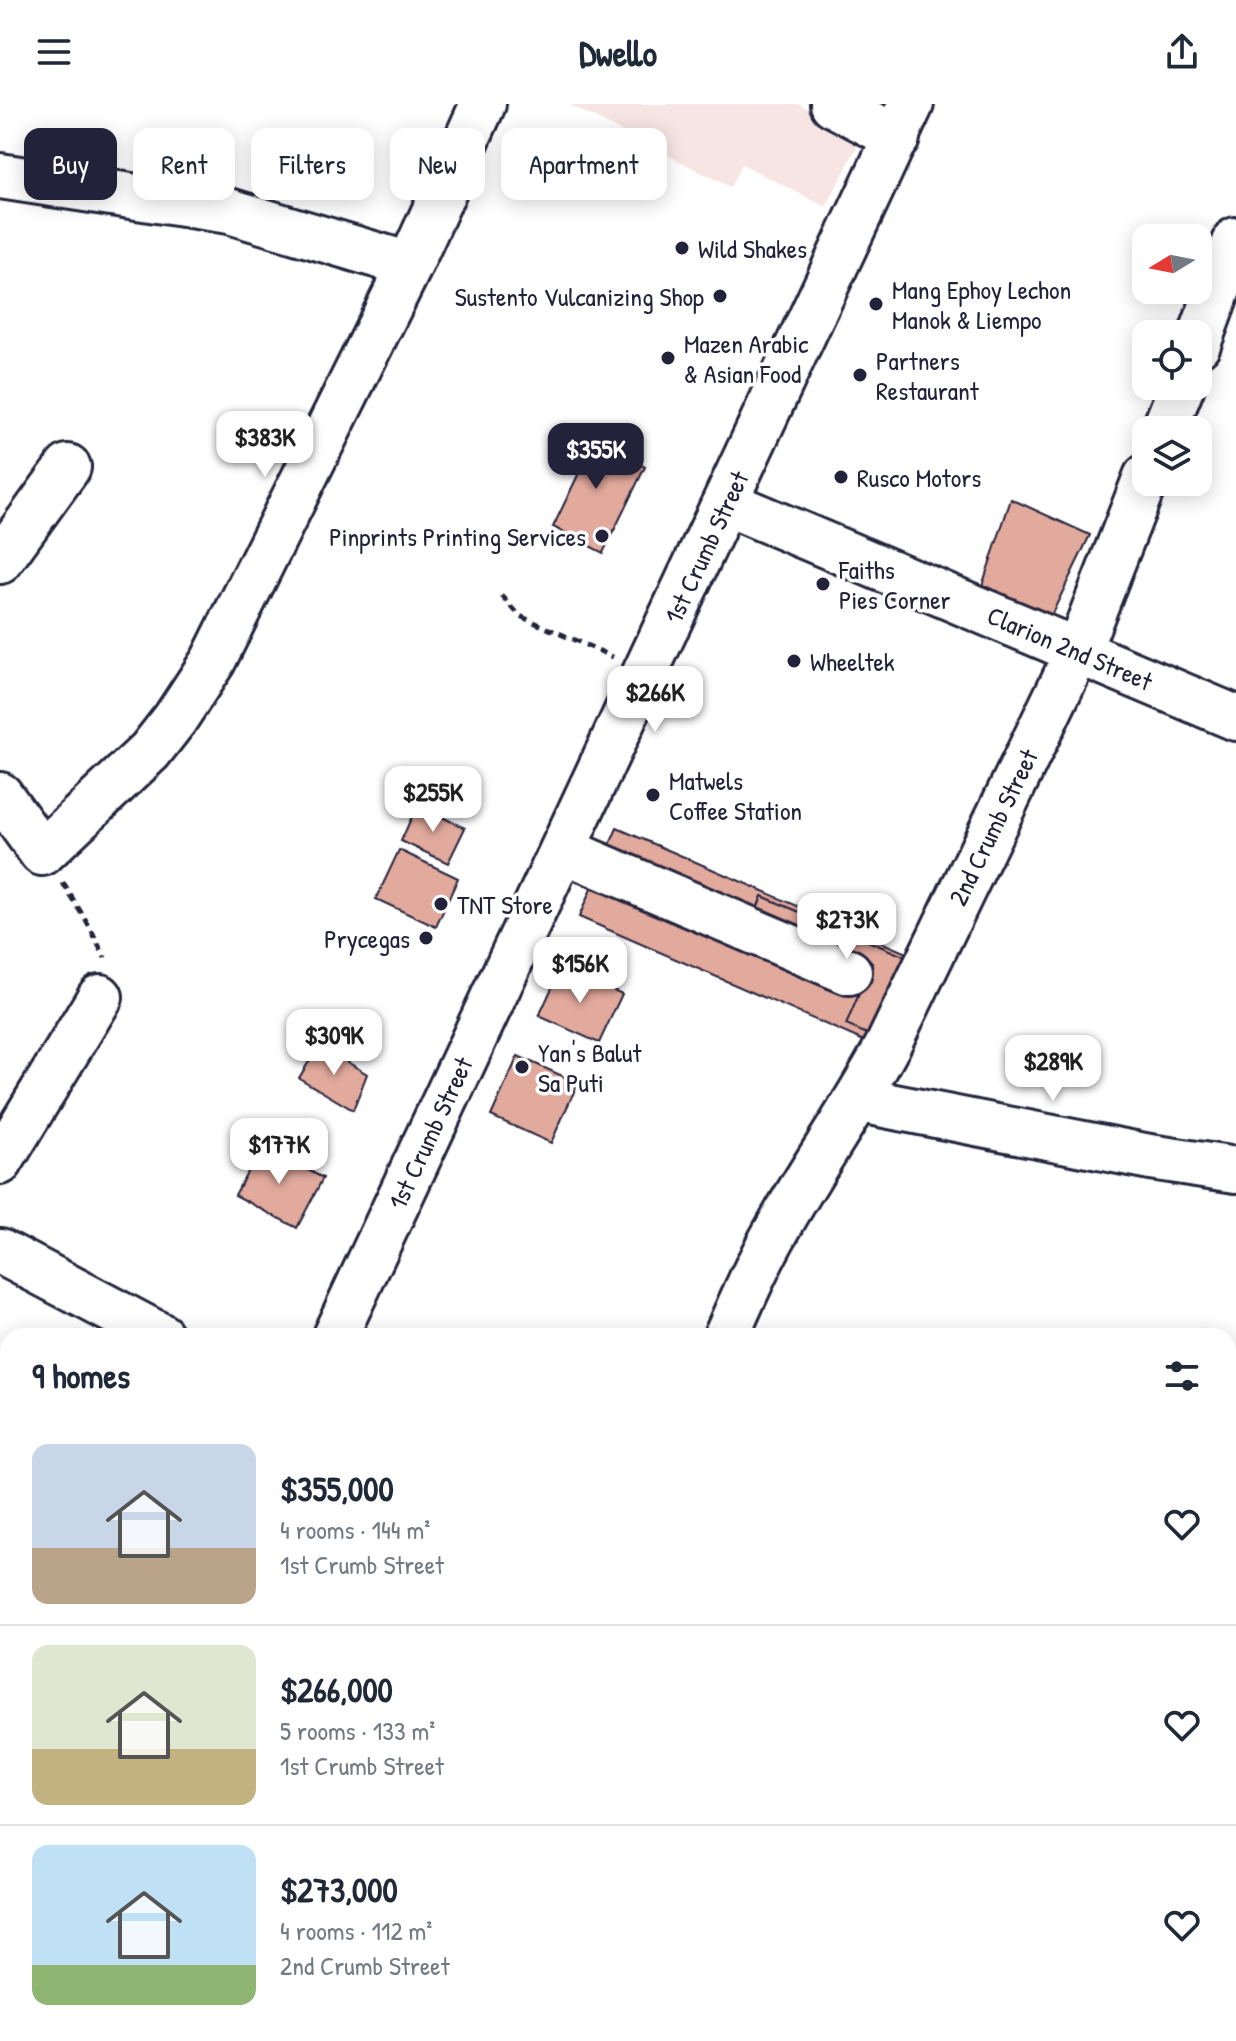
<!DOCTYPE html>
<html lang="en">
<head>
<meta charset="utf-8">
<style>
	body { margin:0; font-family:"Patrick Hand",sans-serif; background:#f6f6f7; color:#1f2937; height:100vh; display:flex; flex-direction:column; font-size:30px; white-space:nowrap }
	* { box-sizing:border-box; margin:0 }
	p { font-size:26px; color:#747a83 }
	.icon { flex:none; width:44px; height:44px; fill:none; stroke:currentColor; stroke-width:2; stroke-linecap:round; stroke-linejoin:round }
	.map { position:relative; flex:1; overflow:hidden }
	.panel { position:absolute; left:0px; top:1224px; width:1236px; height:714px; display:flex; flex-direction:column; background:#fff; border-radius:24px 24px 0 0; box-shadow:0 4px 20px #0003 }
	.panel>* { flex:none }
	.banner { position:absolute; left:24px; top:24px; width:800px; height:72px; display:flex; gap:16px }
	.needle { width:52px; rotate:260deg }
	.tools { position:absolute; left:1132px; top:120px; display:grid; gap:16px }
	.tools a { display:grid; place-items:center; width:80px; height:80px; border-radius:16px; background:#fff; box-shadow:0 4px 20px #0003; font-size:40px }
	.price { position:absolute; translate:-50% -68px; padding:0 18px; border-radius:16px; background:#fff; color:#222; font-size:26px; line-height:52px; filter:drop-shadow(0 2px 4px #0008) }
	.price::after { content:''; position:absolute; left:50%; top:48px; width:24px; height:18px; margin-left:-12px; background:inherit; clip-path:polygon(0 0,100% 0,50% 100%) }
	.price.current { background:#22223b; color:#fff }
	ul { padding:0; list-style:none }
	li { display:flex; align-items:center; gap:24px; height:200px; padding:0 32px }
	li+li { border-top:2px solid #e0e1e3 }
	li span { display:grid; place-items:center; flex:none; width:224px; height:160px; border-radius:16px; color:#555 }
	li>.icon { margin-inline-start:auto }
	span .icon { width:96px; height:96px; fill:#fffc; stroke-width:1 }
	li b { font-size:34px }
	h2 { display:flex; justify-content:space-between; align-items:center; height:96px; padding:0 32px; font-size:34px }
	.tag { padding:0 28px; border-radius:16px; background:#fff; box-shadow:0 4px 20px #0003; font-size:28px; line-height:72px }
	.tag.current { background:#22223b; color:#fff }
	header { display:flex; justify-content:space-between; align-items:center; height:104px; padding:0 32px; background:#fff; font-size:36px; font-weight:800 }
	.map>svg:first-child { display:block }
	.built { fill:#f6e5e2 }
	.building { fill:#e2a99d; stroke:#22223b; stroke-width:2 }
	.lines { fill:none; stroke-linecap:round; stroke-linejoin:round }
	.minor-casing { stroke:#22223b; stroke-width:50 }
	.major-casing { stroke:#22223b; stroke-width:50 }
	.path { stroke:#22223b; stroke-width:5; stroke-dasharray:8 6; stroke-linecap:butt }
	.minor { stroke:#fff; stroke-width:44 }
	.major { stroke:#fff; stroke-width:44 }
	.poi-dot { fill:#22223b; stroke:#fff; stroke-width:3 }
	.labels { text-anchor:middle; dominant-baseline:central; stroke-width:7; stroke-linejoin:round; paint-order:stroke }
	.poi-label { font-size:26px; fill:#22223b; stroke:#fff; text-anchor:start }
	.street-label { font-size:26px; fill:#22223b; stroke:#fff }
</style>
</head>
<body>
<header><svg class="icon" aria-label="menu" viewBox="0 0 24 24"><path d="M4 6h16M4 12h16M4 18h16"/></svg>Dwello<svg class="icon" aria-label="share" viewBox="0 0 24 24"><path d="M12 15V3M7 8l5-5 5 5M5 13v7h14v-7"/></svg></header>
<div class="map">
<svg width="1236" height="1937" viewBox="0 0 1236 1937">
	<rect width="100%" height="100%" fill="#fff"/>
	<filter id="ink" filterUnits="userSpaceOnUse"><feTurbulence type="fractalNoise" baseFrequency=".0125" numOctaves="2"/><feDisplacementMap in="SourceGraphic" scale="16" xChannelSelector="R" yChannelSelector="G"/><feConvolveMatrix kernelMatrix="1 2 1 2 8 2 1 2 1" color-interpolation-filters="sRGB"/></filter>
	<g filter="url(#ink)">
		<path class="built" d="M568 0H798L862 33 826 103 742 60 730 83Z"/>
		<path class="building" d="M572 329 589 332 645 363 603 449 553 423 578 371 561 360Z
			M1011 395 1090 431 1050 514 981 485Z
			M417 701 465 724 448 759 401 737Z
			M617 724 911 851 873 941 579 813Z
			M399 746 458 774 436 823 376 795Z
			M762 792 906 853 874 933 846 921 872 859 755 810Z
			M562 862 622 890 599 939 539 912Z
			M319 941 367 970 353 1006 299 974Z
			M518 952 578 979 551 1039 491 1012Z
			M261 1041 323 1074 297 1124 235 1091Z"/>
		<g class="lines">
			<g class="minor-casing">
				<path id="minor" d="M833 0 897 34
					M0 72 229 107 410 161
					M1198 240 1236 136
					M1164 326 1182 282
					M726 399 1236 614
					M0 457 68 363
					M0 691 42 749 150 647 175 615 213 557 410 161 483 0
					M563 746 849 868
					M859 996 1150 1053 1236 1066
					M0 1058 100 893
					M0 1147 161 1232
					M726 1232C742 1197 757 1160 777 1126 812 1063 854 1005 888 941L1078 547 1146 373
					M1228 1618H1236
					M169 1930 183 1937
					M1079 1930 1080 1937
					M421 1937 424 1930
					M700 1937 705 1930"/>
			</g>
			<g class="major-casing">
				<path id="major" d="M335 1232 911 0
					M12 1937 15 1930"/>
			</g>
			<path class="path" d="M502 492 520 512 613 553
				M63 779 88 820 105 854"/>
			<use href="#minor" class="minor"/>
			<use href="#major" class="major"/>
		</g>
	</g>
	<g class="poi-dot">
		<circle cx="682" cy="144" r="8"/>
		<circle cx="720" cy="192" r="8"/>
		<circle cx="876" cy="200" r="8"/>
		<circle cx="668" cy="254" r="8"/>
		<circle cx="860" cy="271" r="8"/>
		<circle cx="841" cy="373" r="8"/>
		<circle cx="602" cy="432" r="8"/>
		<circle cx="823" cy="480" r="8"/>
		<circle cx="794" cy="557" r="8"/>
		<circle cx="653" cy="691" r="8"/>
		<circle cx="441" cy="800" r="8"/>
		<circle cx="426" cy="834" r="8"/>
		<circle cx="522" cy="963" r="8"/>
	</g>
	<g class="labels">
		<g class="poi-label">
			<text x="698" y="144">Wild Shakes</text>
			<text x="892" y="185">Mang Ephoy Lechon<tspan x="892" dy="30">Manok &amp; Liempo</tspan></text>
			<text x="704" y="192" text-anchor="end">Sustento Vulcanizing Shop</text>
			<text x="684" y="239">Mazen Arabic<tspan x="684" dy="30">&amp; Asian Food</tspan></text>
			<text x="876" y="256">Partners<tspan x="876" dy="30">Restaurant</tspan></text>
			<text x="857" y="373">Rusco Motors</text>
			<text x="586" y="432" text-anchor="end">Pinprints Printing Services</text>
			<text x="839" y="465">Faiths<tspan x="839" dy="30">Pies Corner</tspan></text>
			<text x="810" y="557">Wheeltek</text>
			<text x="669" y="676">Matwels<tspan x="669" dy="30">Coffee Station</tspan></text>
			<text x="457" y="800">TNT Store</text>
			<text x="410" y="834" text-anchor="end">Prycegas</text>
			<text x="538" y="948">Yan's Balut<tspan x="538" dy="30">Sa Puti</tspan></text>
		</g>
		<g class="street-label">
			<text transform="translate(706 443) rotate(-65)">1st Crumb Street</text>
			<text transform="translate(1070 544) rotate(23)">Clarion 2nd Street</text>
			<text transform="translate(993 723) rotate(-64)">2nd Crumb Street</text>
			<text transform="translate(430 1029) rotate(-65)">1st Crumb Street</text>
		</g>
	</g>
</svg>
<div class="tools">
<a><svg class="needle" viewBox="-14 -14 28 28"><path d="M0-13l5 13h-10z" fill="#e53935"/><path d="M0 13l5-13h-10z" fill="#747a83"/></svg></a>
<a><svg class="icon" aria-label="locate" viewBox="0 0 24 24"><circle cx="12" cy="12" r="6"/><path d="M12 2v4M12 18v4M2 12h4M18 12h4"/></svg></a>
<a><svg class="icon" aria-label="layers" viewBox="0 0 24 24"><path d="M12 4l9 5-9 5-9-5zM3 14l9 5 9-5"/></svg></a>
</div>
<b class="price" style="left:265px;top:375px">$383K</b>
<b class="price current" style="left:596px;top:387px">$355K</b>
<b class="price" style="left:655px;top:630px">$266K</b>
<b class="price" style="left:433px;top:730px">$255K</b>
<b class="price" style="left:847px;top:857px">$273K</b>
<b class="price" style="left:580px;top:901px">$156K</b>
<b class="price" style="left:334px;top:973px">$309K</b>
<b class="price" style="left:1053px;top:999px">$289K</b>
<b class="price" style="left:279px;top:1082px">$177K</b>
<div class="banner">
<a class="tag current">Buy</a>
<a class="tag">Rent</a>
<a class="tag">Filters</a>
<a class="tag">New</a>
<a class="tag">Apartment</a>
</div>
<section class="panel">
<h2>9 homes<svg class="icon" aria-label="filters" viewBox="0 0 24 24"><path d="M4 7h16M4 17h16"/><circle cx="9" cy="7" r="2"/><circle cx="15" cy="17" r="2"/></svg></h2>
<ul>
<li><span style="background:linear-gradient(#c9d6e8 65%,#b9a48a 0)"><svg class="icon" aria-label="home" viewBox="0 0 24 24"><path d="M3 11l9-7 9 7M6 9v11h12V9"/></svg></span><div><b>$355,000</b><p>4 rooms · 144 m²</p><p>1st Crumb Street</p></div><svg class="icon" aria-label="heart" viewBox="0 0 24 24"><path d="M12 20l-8-8c-3-5 5-10 8-4 3-6 11-1 8 4z"/></svg></li>
<li><span style="background:linear-gradient(#dfe7d0 65%,#c2b280 0)"><svg class="icon" aria-label="home" viewBox="0 0 24 24"><path d="M3 11l9-7 9 7M6 9v11h12V9"/></svg></span><div><b>$266,000</b><p>5 rooms · 133 m²</p><p>1st Crumb Street</p></div><svg class="icon" aria-label="heart" viewBox="0 0 24 24"><path d="M12 20l-8-8c-3-5 5-10 8-4 3-6 11-1 8 4z"/></svg></li>
<li><span style="background:linear-gradient(#bfe0f5 75%,#8fb573 0)"><svg class="icon" aria-label="home" viewBox="0 0 24 24"><path d="M3 11l9-7 9 7M6 9v11h12V9"/></svg></span><div><b>$273,000</b><p>4 rooms · 112 m²</p><p>2nd Crumb Street</p></div><svg class="icon" aria-label="heart" viewBox="0 0 24 24"><path d="M12 20l-8-8c-3-5 5-10 8-4 3-6 11-1 8 4z"/></svg></li>
</ul>
</section>
</div>
</body>
</html>
